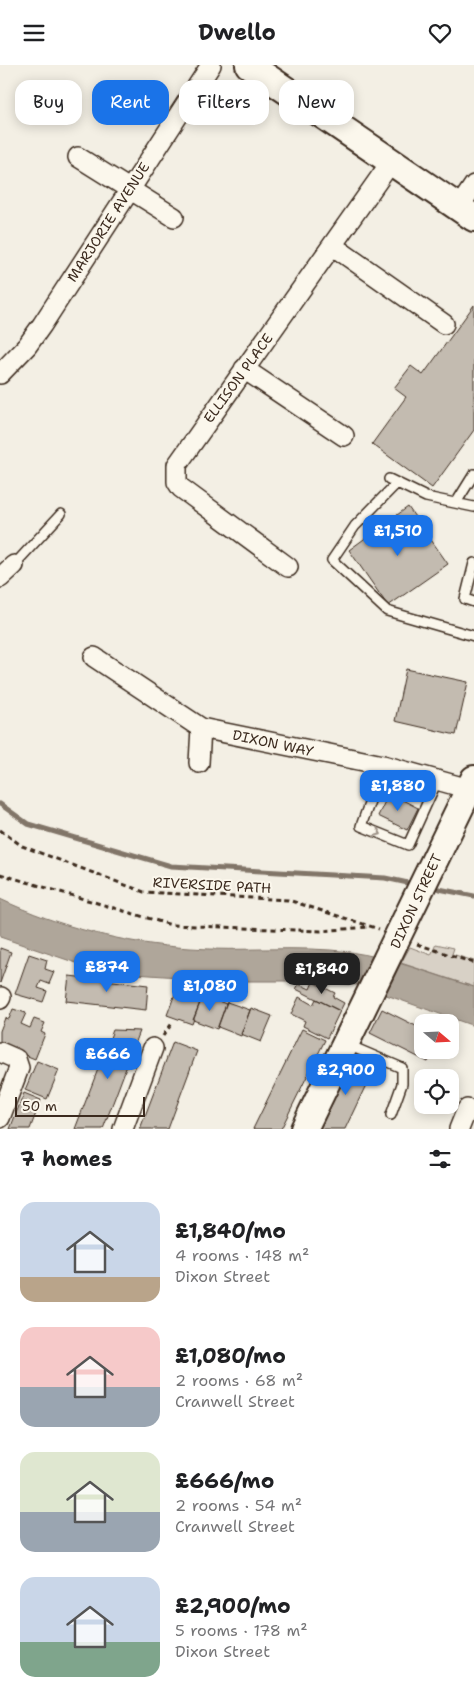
<!DOCTYPE html>
<html lang="en">
<head>
<meta charset="utf-8">
<style>
	body { margin:0; font-family:"Shantell Sans",sans-serif; background:#f6f6f6; color:#202124; height:100vh; display:flex; flex-direction:column; font-size:19px; white-space:nowrap }
	* { box-sizing:border-box; margin:0 }
	p { font-size:16px; color:#757577 }
	.icon { flex:none; width:28px; height:28px; fill:none; stroke:currentColor; stroke-width:2; stroke-linecap:round; stroke-linejoin:round }
	.map { position:relative; height:1064px; overflow:hidden }
	.details { display:flex; flex-direction:column; background:#fff; flex:1 }
	.details>* { flex:none }
	.banner { position:absolute; left:15px; top:15px; width:445px; height:45px; display:flex; gap:10px }
	.needle { width:32px; rotate:109deg }
	.fabs { position:absolute; left:414px; top:949px; display:grid; gap:10px }
	.fabs a { display:grid; place-items:center; width:45px; height:45px; border-radius:10px; background:#fff; box-shadow:0 2px 12px #0003; font-size:25px }
	.scale { position:absolute; left:15px; bottom:12px; width:130px; box-sizing:border-box; padding-left:5px; border:2px solid #3b2a1e; border-top:0; font-size:14px; line-height:18px; white-space:nowrap; color:#3b2a1e; -webkit-text-stroke:4px #fbf7ec; paint-order:stroke }
	.price { position:absolute; translate:-50% -42px; padding:0 11px; border-radius:10px; background:#1a73e8; color:#fff; font-size:16px; line-height:32px; filter:drop-shadow(0 1px 2px #0008) }
	.price::after { content:''; position:absolute; left:50%; top:30px; width:15px; height:11px; margin-left:-8px; background:inherit; clip-path:polygon(0 0,100% 0,50% 100%) }
	.price.current { background:#222; color:#fff }
	ul { padding:0; list-style:none }
	li { display:flex; align-items:center; gap:15px; height:125px; padding:0 20px }
	li span { display:grid; place-items:center; flex:none; width:140px; height:100px; border-radius:15px; color:#555 }
	li>.icon { margin-inline-start:auto }
	span .icon { width:60px; height:60px; fill:#fffc; stroke-width:1 }
	li b { font-size:21px }
	h2 { display:flex; justify-content:space-between; align-items:center; height:60px; padding:0 20px; font-size:21px }
	.tag { padding:0 18px; border-radius:15px; background:#fff; box-shadow:0 2px 12px #0003; font-size:18px; line-height:45px }
	.tag.current { background:#1a73e8; color:#fff }
	header { display:flex; justify-content:space-between; align-items:center; height:65px; padding:0 20px; background:#fff; font-size:22px; font-weight:700 }
	.map>svg:first-child { display:block }
	.green { fill:#d8d1c6; stroke:#8a7e72 }
	.water { fill:#afa69a; stroke:#817468 }
	.lines { fill:none; stroke-linecap:round; stroke-linejoin:round }
	.stream { stroke:#817468; stroke-width:5 }
	.building { fill:#c3bbb0; stroke:#3b2a1e }
	.lane-casing { stroke:#3b2a1e; stroke-width:12 }
	.street-casing { stroke:#3b2a1e; stroke-width:22 }
	.secondary-casing { stroke:#3b2a1e; stroke-width:30 }
	.path { stroke:#3b2a1e; stroke-width:3; stroke-dasharray:5 4; stroke-linecap:butt }
	.lane { stroke:#fbf7ec; stroke-width:9 }
	.street { stroke:#fbf7ec; stroke-width:19 }
	.secondary { stroke:#fbf7ec; stroke-width:26 }
	.oneway { stroke:#9b9085 }
	.labels { text-anchor:middle; dominant-baseline:central; stroke-width:4; stroke-linejoin:round; paint-order:stroke }
	.street-label { font-size:14px; fill:#3b2a1e; stroke:#fbf7ec }
</style>
</head>
<body>
<header><svg class="icon" aria-label="menu" viewBox="0 0 24 24"><path d="M4 6h16M4 12h16M4 18h16"/></svg>Dwello<svg class="icon" aria-label="heart" viewBox="0 0 24 24"><path d="M12 20l-8-8c-3-5 5-10 8-4 3-6 11-1 8 4z"/></svg></header>
<div class="map">
<svg width="474" height="1064" viewBox="0 0 474 1064">
	<rect width="100%" height="100%" fill="#f3efe4"/>
	<filter id="ink" filterUnits="userSpaceOnUse"><feTurbulence type="fractalNoise" baseFrequency=".02" numOctaves="2"/><feDisplacementMap in="SourceGraphic" scale="10" xChannelSelector="R" yChannelSelector="G"/><feConvolveMatrix kernelMatrix="1 2 1 2 8 2 1 2 1" color-interpolation-filters="sRGB"/></filter>
	<g filter="url(#ink)">
		<path class="green" d="M436 879 454 883 452 889 474 896V922L401 898 410 882 431 890Z"/>
		<path class="water" d="M0 834C60 862 124 879 190 883 243 887 297 880 350 887 393 893 433 910 474 922V961L358 920 308 916H238L120 908 97 905 0 872Z"/>
		<g class="lines">
			<path class="stream" d="M0 739 28 759 171 801 385 813 408 818
				M439 824 474 831"/>
		</g>
		<path class="building" d="M474 240V365L432 423 372 379 406 332 394 323 411 301 423 310Z
			M408 442 448 499 388 541 349 485Z
			M406 604 468 617 456 670 395 656Z
			M389 728 418 743 407 765 378 751Z
			M0 883 11 887 0 918Z
			M29 889 47 895 45 904 54 907 49 919 41 916 38 923 47 926 43 937 15 929Z
			M69 911 148 920 146 945 66 936Z
			M313 917 335 928 333 932 344 938 340 946 296 924 299 919 310 924Z
			M176 926 201 935 192 959 167 950Z
			M203 930 226 939 217 964 193 955Z
			M299 932 313 940 316 934 340 946 327 973 303 961 305 956 291 949Z
			M227 937 250 945 241 971 218 962Z
			M251 943 272 951 261 977 241 969Z
			M13 944 26 948 21 959 30 963 34 954 45 958 41 967 45 969 35 994 0 980V966L5 953 9 954Z
			M382 944 422 964V985H434L428 997 370 968Z
			M302 964 325 975 281 1064H253Z
			M113 965 140 966 103 1064H75Z
			M173 977 197 986 168 1064H140Z
			M351 992 374 1003 345 1064H316Z
			M37 996 59 1005 47 1034 25 1025Z
			M24 1028 41 1035 30 1064H10Z"/>
		<g class="lines">
			<g class="lane-casing">
				<path id="lane" d="M389 414 426 432 474 442
					M397 418 355 461 332 495 387 546 474 571
					M456 438 474 409
					M474 498 465 534 474 537
					M14 500 61 449
					M383 700 361 761 408 780 438 714
					M348 980 402 1003V1019L391 1050"/>
			</g>
			<g class="street-casing">
				<path id="street" d="M78 92 174 152
					M459 142 474 120
					M333 181 444 259
					M244 304 344 371
					M0 309 27 281 42 260 211 0
					M288 502 181 423 177 417V400L391 97
					M0 513 14 500
					M94 592 201 663 383 700 469 724
					M199 698 201 663
					M0 934 1 932
					M0 987 16 994 19 1003 0 1053
					M123 1064 153 983
					M459 1064 467 1044"/>
			</g>
			<g class="secondary-casing">
				<path id="secondary" d="M249 0 474 153
					M304 1064 474 714"/>
			</g>
			<path class="path" d="M0 765 22 781 144 827 288 835 379 864
				M0 809 171 860 321 866 368 862
				M417 879 474 898
				M163 971 173 957"/>
			<use href="#lane" class="lane"/>
			<use href="#street" class="street"/>
			<use href="#secondary" class="secondary"/>
		</g>
		<defs><path id="oneway-chevron" d="M-2-3.5L2.5 0L-2 3.5" fill="none" stroke-width="1.6" stroke-linecap="round" stroke-linejoin="round" transform="scale(1.25)"/></defs>
		<use class="oneway" href="#oneway-chevron" transform="translate(378 768) rotate(22)"/>
	</g>
	<g class="labels">
		<g class="street-label">
			<text transform="translate(108 157) rotate(-57)">MARJORIE AVENUE</text>
			<text transform="translate(238 313) rotate(-54)">ELLISON PLACE</text>
			<text transform="translate(273 678) rotate(12)">DIXON WAY</text>
			<text transform="translate(212 820) rotate(3)">RIVERSIDE PATH</text>
			<text transform="translate(416 836) rotate(-65)">DIXON STREET</text>
		</g>
	</g>
</svg>
<div class="fabs">
<a><svg class="needle" viewBox="-14 -14 28 28"><path d="M0-13l5 13h-10z" fill="#e53935"/><path d="M0 13l5-13h-10z" fill="#757577"/></svg></a>
<a><svg class="icon" aria-label="locate" viewBox="0 0 24 24"><circle cx="12" cy="12" r="6"/><path d="M12 2v4M12 18v4M2 12h4M18 12h4"/></svg></a>
</div>
<div class="scale">50 m</div>
<b class="price" style="left:398px;top:492px">£1,510</b>
<b class="price" style="left:398px;top:747px">£1,880</b>
<b class="price" style="left:107px;top:928px">£874</b>
<b class="price current" style="left:322px;top:930px">£1,840</b>
<b class="price" style="left:210px;top:947px">£1,080</b>
<b class="price" style="left:108px;top:1015px">£666</b>
<b class="price" style="left:346px;top:1031px">£2,900</b>
<div class="banner">
<a class="tag">Buy</a>
<a class="tag current">Rent</a>
<a class="tag">Filters</a>
<a class="tag">New</a>
</div>
</div>
<section class="details">
<h2>7 homes<svg class="icon" aria-label="filters" viewBox="0 0 24 24"><path d="M4 7h16M4 17h16"/><circle cx="9" cy="7" r="2"/><circle cx="15" cy="17" r="2"/></svg></h2>
<ul>
<li><span style="background:linear-gradient(#c9d6e8 75%,#b9a48a 0)"><svg class="icon" aria-label="home" viewBox="0 0 24 24"><path d="M3 11l9-7 9 7M6 9v11h12V9"/></svg></span><div><b>£1,840/mo</b><p>4 rooms · 148 m²</p><p>Dixon Street</p></div></li>
<li><span style="background:linear-gradient(#f6c9c9 60%,#9aa5b1 0)"><svg class="icon" aria-label="home" viewBox="0 0 24 24"><path d="M3 11l9-7 9 7M6 9v11h12V9"/></svg></span><div><b>£1,080/mo</b><p>2 rooms · 68 m²</p><p>Cranwell Street</p></div></li>
<li><span style="background:linear-gradient(#dfe7d0 60%,#9aa5b1 0)"><svg class="icon" aria-label="home" viewBox="0 0 24 24"><path d="M3 11l9-7 9 7M6 9v11h12V9"/></svg></span><div><b>£666/mo</b><p>2 rooms · 54 m²</p><p>Cranwell Street</p></div></li>
<li><span style="background:linear-gradient(#c9d6e8 65%,#7fa58c 0)"><svg class="icon" aria-label="home" viewBox="0 0 24 24"><path d="M3 11l9-7 9 7M6 9v11h12V9"/></svg></span><div><b>£2,900/mo</b><p>5 rooms · 178 m²</p><p>Dixon Street</p></div></li>
</ul>
</section>
</body>
</html>
